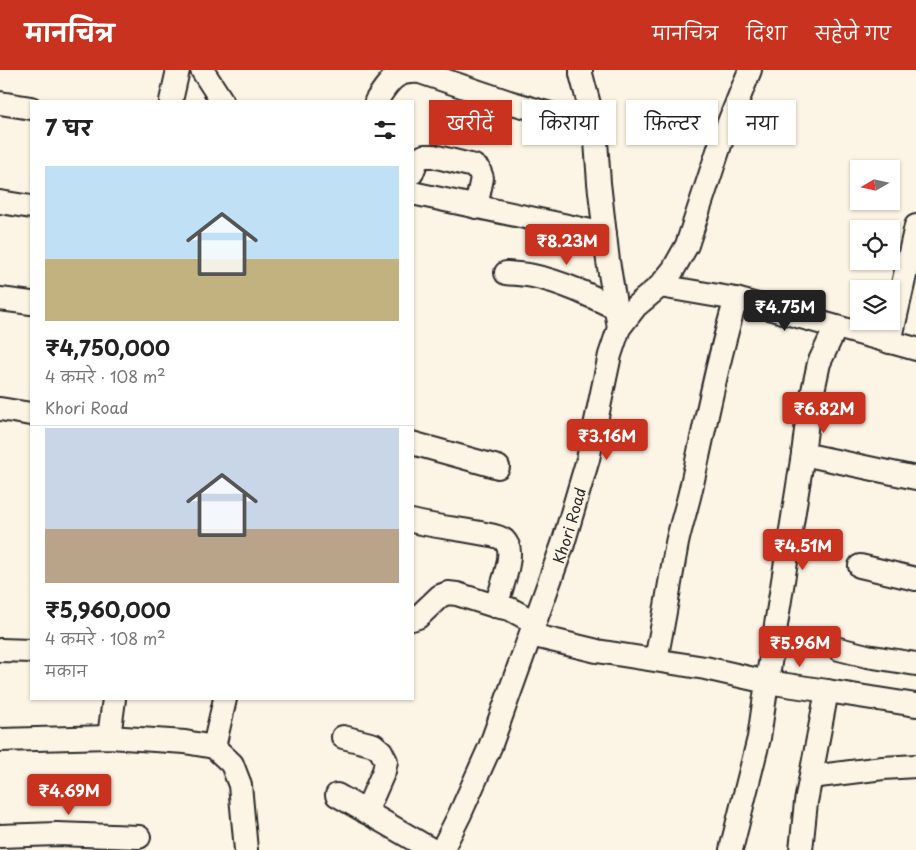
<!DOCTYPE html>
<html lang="hi">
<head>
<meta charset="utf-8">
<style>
	body { margin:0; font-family:"Playpen Sans","Playpen Sans Deva",sans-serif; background:#f6f6f6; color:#222; height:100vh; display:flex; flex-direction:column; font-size:19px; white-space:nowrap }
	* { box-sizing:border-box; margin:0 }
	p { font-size:16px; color:#767676 }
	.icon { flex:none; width:28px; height:28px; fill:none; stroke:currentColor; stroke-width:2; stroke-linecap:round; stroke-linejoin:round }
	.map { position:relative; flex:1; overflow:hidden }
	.details { position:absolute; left:30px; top:30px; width:384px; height:600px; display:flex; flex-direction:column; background:#fff; border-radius:0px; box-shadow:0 1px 4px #0004 }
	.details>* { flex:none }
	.top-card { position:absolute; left:429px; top:30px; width:411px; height:45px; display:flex; gap:10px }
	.needle { width:32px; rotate:261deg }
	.tools { position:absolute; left:850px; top:90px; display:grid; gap:10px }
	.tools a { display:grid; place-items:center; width:50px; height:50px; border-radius:0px; background:#fff; box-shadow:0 1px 4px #0004; font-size:25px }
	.price { position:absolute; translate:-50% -42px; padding:0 11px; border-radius:5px; background:#c8321e; color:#fff; font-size:16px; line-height:32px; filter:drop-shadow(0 1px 2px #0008) }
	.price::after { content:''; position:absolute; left:50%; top:30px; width:15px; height:11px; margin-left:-8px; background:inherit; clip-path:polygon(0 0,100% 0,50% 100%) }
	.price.current { background:#222; color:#fff }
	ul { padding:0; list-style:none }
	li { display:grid; align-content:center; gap:10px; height:265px; padding:0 15px }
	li+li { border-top:1px solid #e0e0e0 }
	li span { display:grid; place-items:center; height:155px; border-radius:0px; color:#555 }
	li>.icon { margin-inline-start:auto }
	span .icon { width:90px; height:90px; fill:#fffc; stroke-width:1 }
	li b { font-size:21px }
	h2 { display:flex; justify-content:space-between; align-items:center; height:60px; padding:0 15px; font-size:21px }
	.chip { padding:0 18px; border-radius:0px; background:#fff; box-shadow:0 1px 4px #0004; font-size:18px; line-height:45px }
	.chip.current { background:#c8321e; color:#fff }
	header { display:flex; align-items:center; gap:30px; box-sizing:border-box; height:70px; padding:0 25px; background:#c8321e; color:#fff }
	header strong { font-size:24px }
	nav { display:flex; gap:28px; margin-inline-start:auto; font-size:18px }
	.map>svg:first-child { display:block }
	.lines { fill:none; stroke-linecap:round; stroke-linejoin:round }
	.minor-casing { stroke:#2b2b2b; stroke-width:26 }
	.minor { stroke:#fcf5e5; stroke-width:22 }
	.labels { text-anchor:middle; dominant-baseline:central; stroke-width:4; stroke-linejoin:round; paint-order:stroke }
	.street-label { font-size:15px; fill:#2b2b2b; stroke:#fcf5e5 }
</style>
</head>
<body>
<header>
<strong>मानचित्र</strong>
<nav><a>मानचित्र</a><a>दिशा</a><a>सहेजे गए</a></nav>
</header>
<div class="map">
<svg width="916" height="780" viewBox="0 0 916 780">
	<rect width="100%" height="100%" fill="#fcf5e5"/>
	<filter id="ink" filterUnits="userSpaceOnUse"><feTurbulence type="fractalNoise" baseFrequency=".02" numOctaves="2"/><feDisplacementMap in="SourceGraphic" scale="10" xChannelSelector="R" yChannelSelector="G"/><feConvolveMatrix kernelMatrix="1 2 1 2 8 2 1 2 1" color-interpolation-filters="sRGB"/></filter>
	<g filter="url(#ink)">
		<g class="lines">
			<g class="minor-casing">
				<g id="minor">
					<path d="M202 0 222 31"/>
					<path d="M581 0V4L595 57 599 113 608 191 619 258"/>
					<path d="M171 31 178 0"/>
					<path d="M376 31C389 12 394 0 420 2L509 32 595 57"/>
					<path d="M0 33 31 38"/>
					<path d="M412 103 417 90 424 86H433L474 96 479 100 482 108 476 137"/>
					<path d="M412 123 605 164"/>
					<path d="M0 132 31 137"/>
					<path d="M506 203C514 204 524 204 533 206 562 212 589 225 616 238"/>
					<path d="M660 216 736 229 916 279"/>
					<path d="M0 229 31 233"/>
					<path d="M836 257 819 293 808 344 803 384 916 408"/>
					<path d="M890 272 916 156"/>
					<path d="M0 339 31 344"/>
					<path d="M412 373 498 397"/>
					<path d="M803 384 767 612 827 621"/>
					<path d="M412 451C436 457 461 459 485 464 491 465 499 466 504 470 505 471 507 474 508 476 513 488 500 524 495 536"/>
					<path d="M860 496 916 509"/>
					<path d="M412 549 418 547 440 526 448 523 457 524 495 536 510 539 534 552"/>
					<path d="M531 565 597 581 705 598 767 612 759 668 731 780"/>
					<path d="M839 579 867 586 916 594"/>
					<path d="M0 580 31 581"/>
					<path d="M656 589C664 551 670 512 677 473 681 454 688 434 692 414 706 352 717 291 736 229"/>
					<path d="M109 667 114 629"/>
					<path d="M343 667 374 675 381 681 386 691 384 701 366 742"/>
					<path d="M0 670 109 667 185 672 214 677 232 694 240 715 246 780"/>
					<path d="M214 677 225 629"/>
					<path d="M811 707 883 698 916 696"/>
					<path d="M337 725 432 780"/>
					<path d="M0 766 57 764 139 767"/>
					<path id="s1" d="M442 780 460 744 490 677 563 474 588 389 610 285 619 258 636 236 660 216 673 200 687 175 721 72 750 0"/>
					<path d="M801 780 806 732 827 621 916 635"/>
				</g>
			</g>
			<use href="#minor" class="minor"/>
		</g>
	</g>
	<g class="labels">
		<g class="street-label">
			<text stroke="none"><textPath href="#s1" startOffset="349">Khori Road</textPath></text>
		</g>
	</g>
</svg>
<div class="tools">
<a><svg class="needle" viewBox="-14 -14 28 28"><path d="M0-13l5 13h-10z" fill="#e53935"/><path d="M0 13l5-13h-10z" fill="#767676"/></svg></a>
<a><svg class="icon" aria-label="locate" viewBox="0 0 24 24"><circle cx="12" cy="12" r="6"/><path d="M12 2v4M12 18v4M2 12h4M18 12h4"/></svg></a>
<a><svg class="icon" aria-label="layers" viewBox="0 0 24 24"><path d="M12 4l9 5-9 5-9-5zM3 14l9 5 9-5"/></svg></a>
</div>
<b class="price" style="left:567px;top:196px">₹8.23M</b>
<b class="price current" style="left:785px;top:262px">₹4.75M</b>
<b class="price" style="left:824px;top:364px">₹6.82M</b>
<b class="price" style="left:607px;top:391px">₹3.16M</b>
<b class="price" style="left:803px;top:501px">₹4.51M</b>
<b class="price" style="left:800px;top:598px">₹5.96M</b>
<b class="price" style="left:69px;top:746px">₹4.69M</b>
<div class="top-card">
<a class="chip current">खरीदें</a>
<a class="chip">किराया</a>
<a class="chip">फ़िल्टर</a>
<a class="chip">नया</a>
</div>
<section class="details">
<h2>7 घर<svg class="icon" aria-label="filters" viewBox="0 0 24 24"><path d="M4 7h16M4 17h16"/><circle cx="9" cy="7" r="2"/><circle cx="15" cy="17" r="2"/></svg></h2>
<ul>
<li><span style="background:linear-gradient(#bfe0f5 60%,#c2b280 0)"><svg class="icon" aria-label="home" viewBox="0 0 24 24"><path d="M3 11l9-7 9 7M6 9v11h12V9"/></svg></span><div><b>₹4,750,000</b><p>4 कमरे · 108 m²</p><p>Khori Road</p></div></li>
<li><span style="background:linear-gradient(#c9d6e8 65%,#b9a48a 0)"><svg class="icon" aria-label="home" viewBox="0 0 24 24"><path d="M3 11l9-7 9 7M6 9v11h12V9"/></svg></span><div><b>₹5,960,000</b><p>4 कमरे · 108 m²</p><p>मकान</p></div></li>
</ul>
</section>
</div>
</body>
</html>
